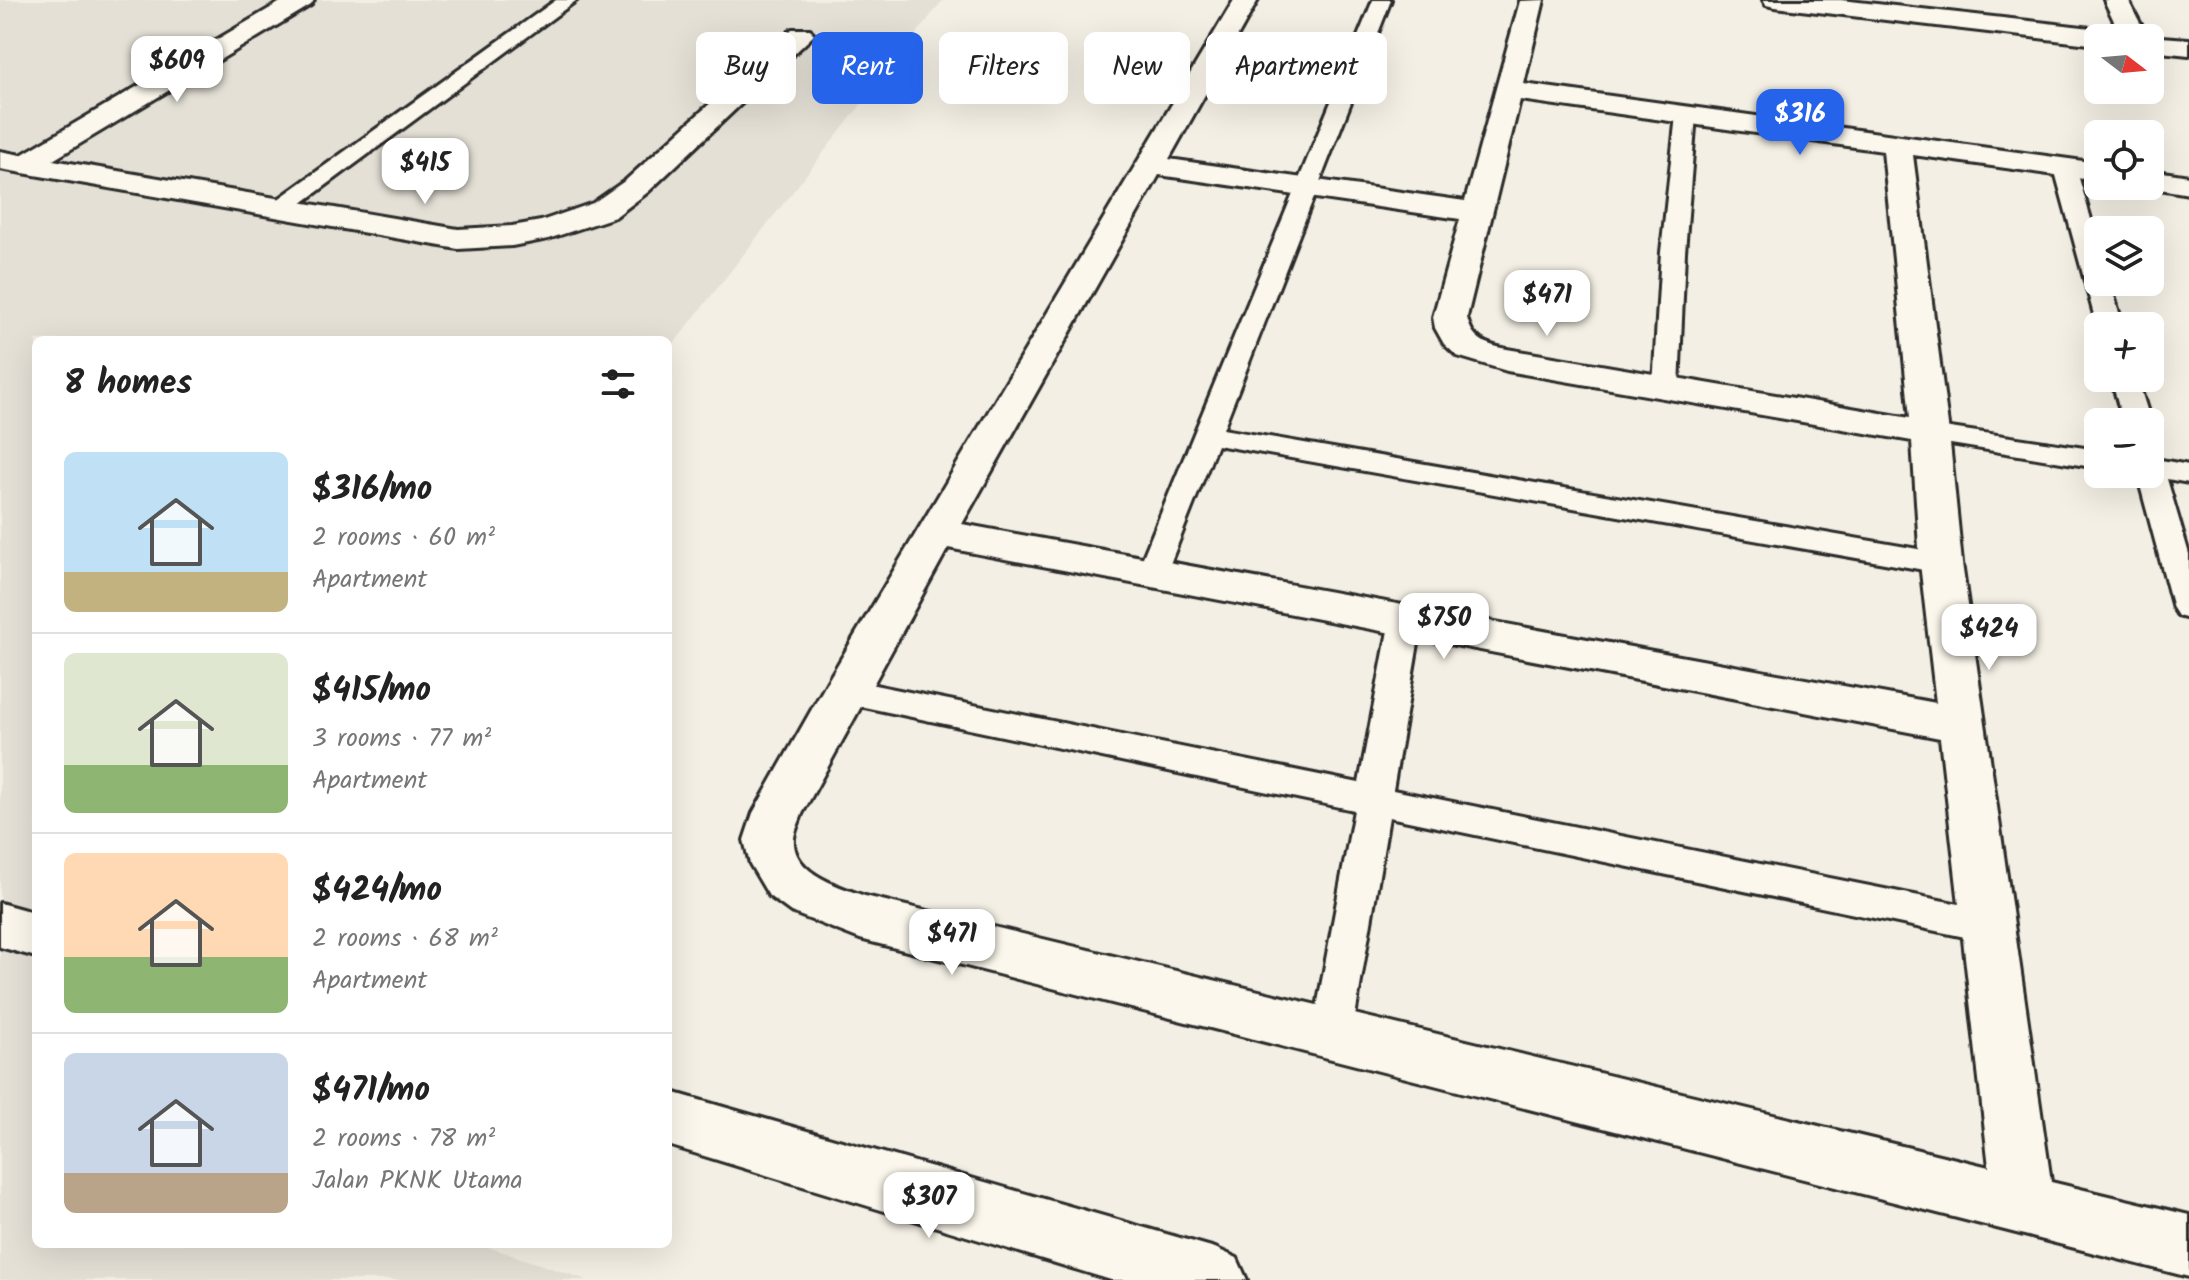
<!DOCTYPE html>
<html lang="en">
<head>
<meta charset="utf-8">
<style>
	body { margin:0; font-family:Kalam,sans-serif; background:#f2f2f2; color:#222; height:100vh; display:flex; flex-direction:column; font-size:30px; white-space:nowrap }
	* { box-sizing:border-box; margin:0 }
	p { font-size:26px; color:#767676 }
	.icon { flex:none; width:44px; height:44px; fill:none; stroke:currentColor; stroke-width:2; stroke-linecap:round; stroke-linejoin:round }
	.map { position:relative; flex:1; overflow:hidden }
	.panel { position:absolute; left:32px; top:336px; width:640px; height:912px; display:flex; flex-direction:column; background:#fff; border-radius:12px; box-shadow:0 8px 32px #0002 }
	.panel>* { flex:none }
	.guide { position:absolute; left:696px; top:32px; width:760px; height:72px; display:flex; gap:16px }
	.needle { width:52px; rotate:106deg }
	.controls { position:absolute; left:2084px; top:24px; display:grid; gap:16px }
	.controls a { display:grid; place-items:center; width:80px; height:80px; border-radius:12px; background:#fff; box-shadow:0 8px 32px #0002; font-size:40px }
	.price { position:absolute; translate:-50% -68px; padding:0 18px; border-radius:16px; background:#fff; color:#222; font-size:26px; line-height:52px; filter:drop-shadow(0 2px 4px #0008) }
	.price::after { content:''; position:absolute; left:50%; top:48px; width:24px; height:18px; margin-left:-12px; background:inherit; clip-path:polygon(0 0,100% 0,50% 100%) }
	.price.on { background:#2563eb; color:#fff }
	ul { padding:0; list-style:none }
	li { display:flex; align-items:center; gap:24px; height:200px; padding:0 32px }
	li+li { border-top:2px solid #e0e0e0 }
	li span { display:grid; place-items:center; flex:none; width:224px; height:160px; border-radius:12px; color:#555 }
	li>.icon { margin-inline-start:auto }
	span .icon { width:96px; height:96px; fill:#fffc; stroke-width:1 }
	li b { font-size:34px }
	h2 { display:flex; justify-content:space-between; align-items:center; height:96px; padding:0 32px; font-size:34px }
	.pill { padding:0 28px; border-radius:12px; background:#fff; box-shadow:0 8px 32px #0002; font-size:28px; line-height:72px }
	.pill.on { background:#2563eb; color:#fff }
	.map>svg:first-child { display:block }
	.built { fill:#e4e0d6 }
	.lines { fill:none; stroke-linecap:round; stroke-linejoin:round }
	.lane-casing { stroke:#2b2b2b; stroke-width:6 }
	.street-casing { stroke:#2b2b2b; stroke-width:6 }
	.secondary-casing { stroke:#2b2b2b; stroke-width:6 }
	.lane { fill:#fbf7ec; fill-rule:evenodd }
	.street { fill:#fbf7ec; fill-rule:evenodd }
	.secondary { fill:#fbf7ec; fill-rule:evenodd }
</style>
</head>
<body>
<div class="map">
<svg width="2189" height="1280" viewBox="0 0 2189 1280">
	<rect width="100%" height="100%" fill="#f3efe4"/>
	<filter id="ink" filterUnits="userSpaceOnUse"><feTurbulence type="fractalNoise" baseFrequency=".0125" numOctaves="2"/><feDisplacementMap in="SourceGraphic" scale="16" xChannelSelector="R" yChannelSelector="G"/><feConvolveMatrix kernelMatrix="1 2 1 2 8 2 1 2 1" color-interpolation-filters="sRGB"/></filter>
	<g filter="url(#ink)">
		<path class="built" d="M0 0H943L668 351V340H36V1244H479L587 1280H0Z"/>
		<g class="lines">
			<g class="lane-casing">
				<path id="lane" d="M556 0H577L286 215H270L267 210 270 205Z
					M1373 0H1391L1223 429 1941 553 1952 556 1956 563 1952 570 1941 573 1217 445 1166 574 1162 581 1151 584 1140 581 1136 574Z
					M1686 109 1696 115 1685 252 1679 387 1675 393H1657L1653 387 1661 252 1676 115Z
					M2065 161 2076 168 2098 243V282H2110L2123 326H2097L2054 168Z
					M2111 378H2137L2151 422 2150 423 2123 422Z
					M1930 425 2098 450V468L1920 439 1916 433 1920 427Z
					M2150 458 2189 465V483L2167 479 2189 554V619L2178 616 2173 608 2137 474H2150Z
					M1406 609 1417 612 1422 620 1393 790 1989 910 2003 915 2008 926 2003 937 1989 942 1389 817 1352 1034 1346 1047 1332 1052 1318 1047 1312 1034 1354 810 845 703 833 700 828 691 833 682 845 679 1359 783 1390 620 1395 612Z"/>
			</g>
			<g class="street-casing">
				<path id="street" d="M284 0H314L311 5 53 160 458 229 512 226 541 221 593 203 626 180 792 29H810L814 35 648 192 615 217 548 239 512 246 458 249 0 169V151L21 155Z
					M1234 0H1258L1169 159 1465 201 1520 1 1544 0 1524 84 2098 163V181L1913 155 1949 433 1962 563 2051 1182 2189 1215V1277L860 939 791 912 769 896 750 864 744 840 753 813 829 679ZM1520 100 1883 151 1910 418 1507 349C1486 345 1471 339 1467 317ZM1159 175 1460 219 1433 317 1435 328 1444 344 1457 356 1507 371 1912 441 1920 563 1936 703 962 524ZM948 548 1940 738 1989 1167 865 896C840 887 791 873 794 838 795 830 800 821 802 814Z
					M1763 0H1841L2109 30 2118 32 2122 38 2104 0H2128L2147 36 2189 39V55L2150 51V38H2098V45L1775 7 1766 5Z
					M2150 170 2189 176V194L2142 186H2150Z"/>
			</g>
			<g class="secondary-casing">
				<path id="secondary" d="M0 903 36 913V957L0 947Z
					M668 1091 1215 1248 1237 1258 1247 1280H1111L668 1145Z"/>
			</g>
			<use href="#lane" class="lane"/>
			<use href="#street" class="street"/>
			<use href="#secondary" class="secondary"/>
		</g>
	</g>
</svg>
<div class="controls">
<a><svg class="needle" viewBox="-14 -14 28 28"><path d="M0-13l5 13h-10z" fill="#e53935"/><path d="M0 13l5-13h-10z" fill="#767676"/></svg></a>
<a><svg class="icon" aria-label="locate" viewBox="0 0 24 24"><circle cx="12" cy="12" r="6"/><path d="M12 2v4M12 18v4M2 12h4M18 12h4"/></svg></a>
<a><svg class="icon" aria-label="layers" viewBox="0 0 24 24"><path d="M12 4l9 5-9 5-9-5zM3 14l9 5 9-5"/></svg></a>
<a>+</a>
<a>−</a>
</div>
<b class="price" style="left:177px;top:104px">$609</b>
<b class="price on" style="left:1800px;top:157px">$316</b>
<b class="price" style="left:425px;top:206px">$415</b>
<b class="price" style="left:1547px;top:338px">$471</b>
<b class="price" style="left:1444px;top:661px">$750</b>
<b class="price" style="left:1989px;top:672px">$424</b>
<b class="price" style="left:952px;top:977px">$471</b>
<b class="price" style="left:929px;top:1240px">$307</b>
<div class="guide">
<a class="pill">Buy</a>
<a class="pill on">Rent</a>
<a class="pill">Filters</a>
<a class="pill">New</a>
<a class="pill">Apartment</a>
</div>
<section class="panel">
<h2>8 homes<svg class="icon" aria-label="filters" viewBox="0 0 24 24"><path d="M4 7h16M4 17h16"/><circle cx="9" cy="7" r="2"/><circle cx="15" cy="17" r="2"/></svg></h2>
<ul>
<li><span style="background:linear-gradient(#bfe0f5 75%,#c2b280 0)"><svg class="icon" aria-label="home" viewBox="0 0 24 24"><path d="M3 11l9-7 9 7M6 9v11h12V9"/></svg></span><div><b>$316/mo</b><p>2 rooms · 60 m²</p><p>Apartment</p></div></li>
<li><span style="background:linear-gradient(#dfe7d0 70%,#8fb573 0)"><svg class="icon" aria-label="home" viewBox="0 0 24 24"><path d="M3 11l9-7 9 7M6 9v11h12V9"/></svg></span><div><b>$415/mo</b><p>3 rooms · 77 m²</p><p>Apartment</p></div></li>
<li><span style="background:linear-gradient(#ffd9b3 65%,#8fb573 0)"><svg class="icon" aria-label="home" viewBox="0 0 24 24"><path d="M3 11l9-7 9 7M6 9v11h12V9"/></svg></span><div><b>$424/mo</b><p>2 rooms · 68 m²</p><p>Apartment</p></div></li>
<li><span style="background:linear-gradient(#c9d6e8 75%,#b9a48a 0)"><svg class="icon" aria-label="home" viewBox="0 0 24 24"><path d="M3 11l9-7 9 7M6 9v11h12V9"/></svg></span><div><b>$471/mo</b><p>2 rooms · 78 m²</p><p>Jalan PKNK Utama</p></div></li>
</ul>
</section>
</div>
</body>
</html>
